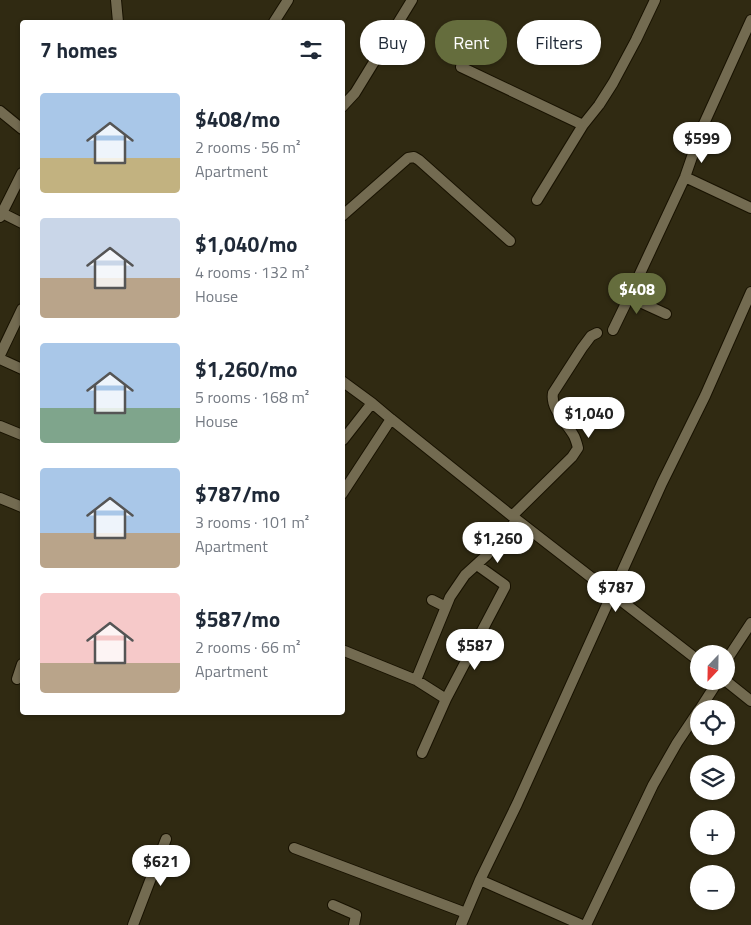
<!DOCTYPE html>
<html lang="en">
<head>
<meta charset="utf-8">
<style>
	body { margin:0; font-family:"Titillium Web",sans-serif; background:#f2f2f3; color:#1f2937; height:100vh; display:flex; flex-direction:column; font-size:19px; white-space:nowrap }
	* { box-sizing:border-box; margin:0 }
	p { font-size:16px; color:#747a83 }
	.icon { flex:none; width:28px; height:28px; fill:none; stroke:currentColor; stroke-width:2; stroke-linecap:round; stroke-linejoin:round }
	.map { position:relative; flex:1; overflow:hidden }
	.details { position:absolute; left:20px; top:20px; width:325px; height:695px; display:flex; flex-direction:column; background:#fff; border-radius:5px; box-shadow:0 1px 4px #0004 }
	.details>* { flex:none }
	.banner { position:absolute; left:360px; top:20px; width:315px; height:45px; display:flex; gap:10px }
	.needle { width:32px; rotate:202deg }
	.buttons { position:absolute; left:690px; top:645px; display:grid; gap:10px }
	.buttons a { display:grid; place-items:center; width:45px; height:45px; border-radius:50%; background:#fff; box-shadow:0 1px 4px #0004; font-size:25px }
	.price { position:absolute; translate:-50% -42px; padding:0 11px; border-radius:18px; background:#fff; color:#222; font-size:16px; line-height:32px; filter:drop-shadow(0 1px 2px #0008) }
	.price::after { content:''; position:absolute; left:50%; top:30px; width:15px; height:11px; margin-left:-8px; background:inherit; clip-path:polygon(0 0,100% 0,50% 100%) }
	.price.selected { background:#656d3d; color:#fff }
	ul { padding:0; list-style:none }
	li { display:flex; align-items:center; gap:15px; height:125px; padding:0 20px }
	li span { display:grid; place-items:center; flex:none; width:140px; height:100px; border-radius:5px; color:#555 }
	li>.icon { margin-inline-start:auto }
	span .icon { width:60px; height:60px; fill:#fffc; stroke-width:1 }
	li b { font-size:21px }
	h2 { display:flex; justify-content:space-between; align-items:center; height:60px; padding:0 20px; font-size:21px }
	.chip { padding:0 18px; border-radius:22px; background:#fff; box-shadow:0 1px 4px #0004; font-size:18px; line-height:45px }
	.chip.selected { background:#656d3d; color:#fff }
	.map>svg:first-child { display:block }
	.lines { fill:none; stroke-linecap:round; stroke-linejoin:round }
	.minor-casing { stroke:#181200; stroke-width:12 }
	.minor { stroke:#736b51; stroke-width:10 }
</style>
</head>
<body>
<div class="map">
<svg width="751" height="925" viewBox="0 0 751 925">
	<rect width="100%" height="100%" fill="#302a12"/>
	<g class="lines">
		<g class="minor-casing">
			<path id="minor" d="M116 0 118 22
				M274 22 288 0
				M461 67 583 125
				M342 107 355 93 412 0
				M0 111 22 129
				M685 177 751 208
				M537 200 583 125 599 105 613 83 636 40 655 0
				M2 213 22 223
				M342 216 408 158 414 157 419 160 510 241
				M0 217 22 173
				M629 297 685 177 702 128 751 20
				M613 330 629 297 666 314
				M0 355 22 309
				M0 359 22 369
				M342 381 372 403 391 419 512 516 699 661
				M0 426 22 435
				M343 440 372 403
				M342 494 391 419
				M0 498 22 507
				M512 516 572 457 578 448C577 444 576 440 574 436 567 423 550 409 553 393L582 348 591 336 597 333
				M432 600 446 607
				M342 650 416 680 446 699
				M726 661 751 623
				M17 679 22 664
				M416 680 450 597 465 575 487 555 517 520
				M726 681 751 701
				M700 709 718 681
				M422 753 446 699 505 587V585L477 565
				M294 848 466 913
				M480 880 582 925
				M333 905 356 915 354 925
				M133 925 166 839
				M461 925 480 880 517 804 662 483 705 396 751 292
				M586 925 653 785 677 743 699 710"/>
		</g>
		<use href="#minor" class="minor"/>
	</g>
</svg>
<div class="buttons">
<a><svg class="needle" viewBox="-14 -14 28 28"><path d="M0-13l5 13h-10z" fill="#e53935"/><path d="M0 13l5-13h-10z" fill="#747a83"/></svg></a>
<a><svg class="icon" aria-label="locate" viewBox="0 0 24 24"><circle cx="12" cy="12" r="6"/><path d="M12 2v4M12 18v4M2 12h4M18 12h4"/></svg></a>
<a><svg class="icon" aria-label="layers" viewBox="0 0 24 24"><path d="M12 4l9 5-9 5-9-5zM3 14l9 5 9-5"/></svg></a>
<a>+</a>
<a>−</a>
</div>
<b class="price" style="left:702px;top:164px">$599</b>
<b class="price selected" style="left:637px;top:315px">$408</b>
<b class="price" style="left:589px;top:439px">$1,040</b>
<b class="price" style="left:498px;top:564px">$1,260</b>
<b class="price" style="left:616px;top:613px">$787</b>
<b class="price" style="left:475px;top:671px">$587</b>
<b class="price" style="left:161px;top:887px">$621</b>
<div class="banner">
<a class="chip">Buy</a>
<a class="chip selected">Rent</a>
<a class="chip">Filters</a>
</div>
<section class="details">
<h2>7 homes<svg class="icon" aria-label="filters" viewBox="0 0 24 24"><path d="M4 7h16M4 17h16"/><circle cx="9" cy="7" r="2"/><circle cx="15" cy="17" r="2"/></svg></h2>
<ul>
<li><span style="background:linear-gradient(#a9c7e8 65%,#c2b280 0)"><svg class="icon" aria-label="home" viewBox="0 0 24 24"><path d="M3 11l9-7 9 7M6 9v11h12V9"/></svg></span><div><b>$408/mo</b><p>2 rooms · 56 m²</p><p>Apartment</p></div></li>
<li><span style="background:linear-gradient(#c9d6e8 60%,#b9a48a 0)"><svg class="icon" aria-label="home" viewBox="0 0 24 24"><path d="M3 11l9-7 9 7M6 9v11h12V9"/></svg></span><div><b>$1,040/mo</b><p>4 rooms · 132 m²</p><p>House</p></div></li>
<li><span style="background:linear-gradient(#a9c7e8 65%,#7fa58c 0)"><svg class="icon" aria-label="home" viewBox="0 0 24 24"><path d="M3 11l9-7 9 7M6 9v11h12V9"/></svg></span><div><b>$1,260/mo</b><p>5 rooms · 168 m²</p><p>House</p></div></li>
<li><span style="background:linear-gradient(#a9c7e8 65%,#b9a48a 0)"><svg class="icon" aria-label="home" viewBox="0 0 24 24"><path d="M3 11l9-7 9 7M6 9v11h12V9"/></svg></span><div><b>$787/mo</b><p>3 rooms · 101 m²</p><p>Apartment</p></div></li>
<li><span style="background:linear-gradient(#f6c9c9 70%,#b9a48a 0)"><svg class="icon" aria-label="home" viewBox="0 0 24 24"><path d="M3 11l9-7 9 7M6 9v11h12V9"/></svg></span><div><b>$587/mo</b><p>2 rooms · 66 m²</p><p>Apartment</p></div></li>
</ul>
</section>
</div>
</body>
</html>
